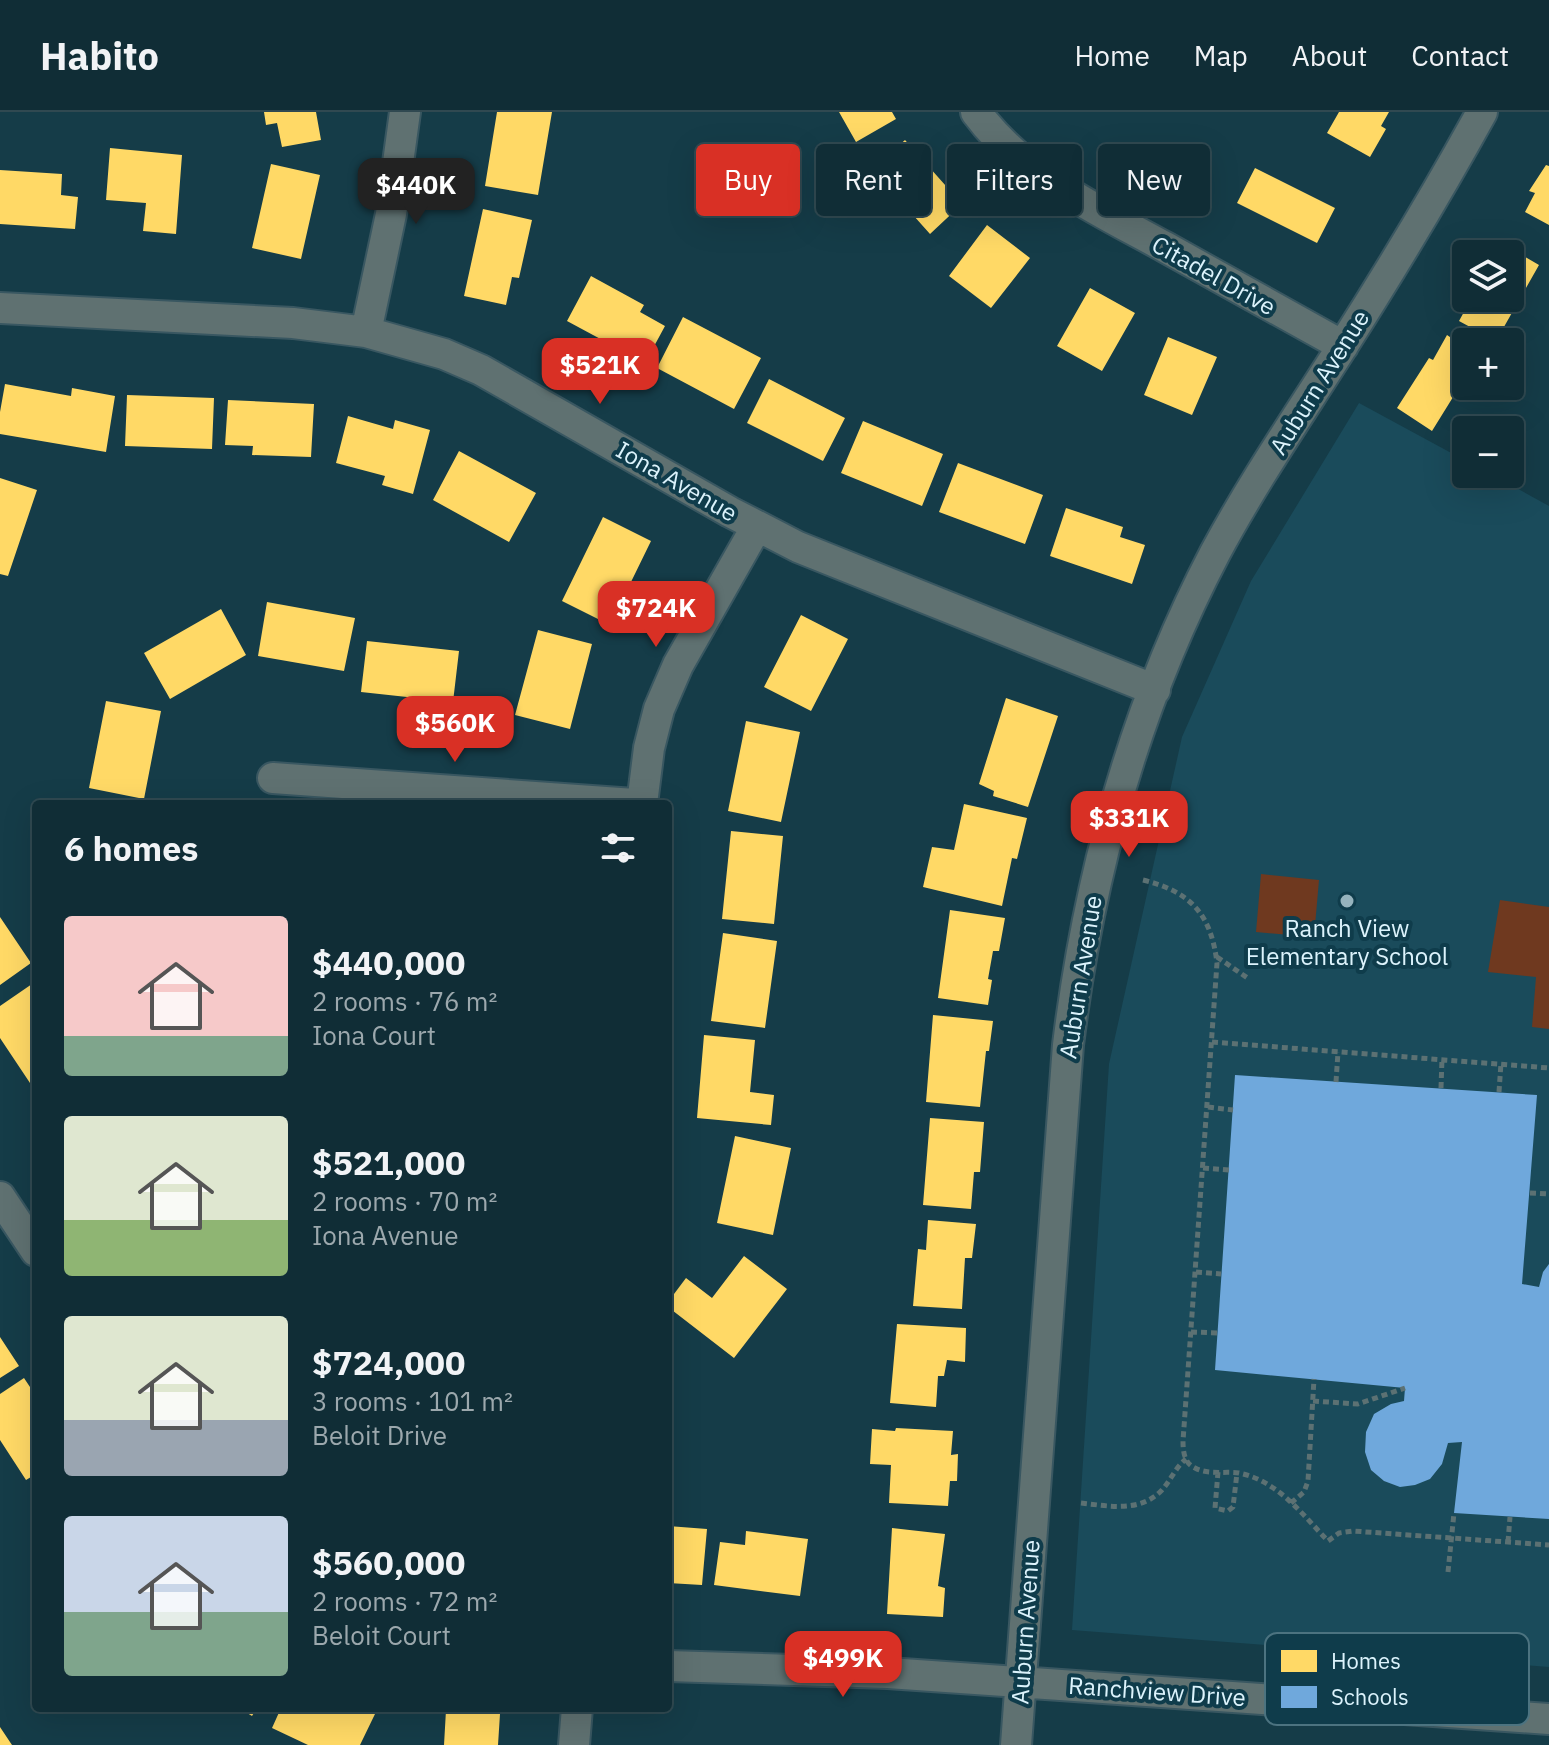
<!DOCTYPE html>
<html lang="en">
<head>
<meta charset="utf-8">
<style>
	body { margin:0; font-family:"IBM Plex Sans",sans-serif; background:#1e3942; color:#f1f3f6; height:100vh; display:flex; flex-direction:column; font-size:30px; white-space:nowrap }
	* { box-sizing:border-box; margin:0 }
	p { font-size:26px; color:#9ca8ad }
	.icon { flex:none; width:44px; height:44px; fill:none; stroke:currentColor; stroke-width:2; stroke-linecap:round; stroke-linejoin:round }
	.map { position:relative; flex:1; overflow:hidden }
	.details { position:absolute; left:32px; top:688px; width:640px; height:912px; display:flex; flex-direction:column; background:#102d36; border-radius:8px; box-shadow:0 8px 32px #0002,0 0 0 2px #304951 }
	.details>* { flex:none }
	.guide { position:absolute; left:696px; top:32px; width:732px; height:72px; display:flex; gap:16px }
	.fabs { position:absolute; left:1452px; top:128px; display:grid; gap:16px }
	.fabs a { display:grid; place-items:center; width:72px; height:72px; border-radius:8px; background:#102d36; box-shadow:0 8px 32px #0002,0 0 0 2px #304951; font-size:40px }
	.price { position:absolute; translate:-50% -68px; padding:0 18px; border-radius:16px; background:#d93025; color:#fff; font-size:26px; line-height:52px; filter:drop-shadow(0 2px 4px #0008) }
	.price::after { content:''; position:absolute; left:50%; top:48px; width:24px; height:18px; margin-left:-12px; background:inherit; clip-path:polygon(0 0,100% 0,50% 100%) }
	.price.active { background:#222; color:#fff }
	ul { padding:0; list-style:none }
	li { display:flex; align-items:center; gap:24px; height:200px; padding:0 32px }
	li span { display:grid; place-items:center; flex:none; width:224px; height:160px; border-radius:8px; color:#555 }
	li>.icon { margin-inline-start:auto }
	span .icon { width:96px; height:96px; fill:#fffc; stroke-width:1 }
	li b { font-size:34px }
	h2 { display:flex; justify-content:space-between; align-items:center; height:96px; padding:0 32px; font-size:34px }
	.chip { padding:0 28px; border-radius:8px; background:#102d36; box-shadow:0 8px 32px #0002,0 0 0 2px #304951; font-size:28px; line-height:72px }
	.chip.active { background:#d93025; color:#fff }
	header { display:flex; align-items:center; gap:48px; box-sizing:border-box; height:112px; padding:0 40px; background:#102d36; border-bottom:2px solid #304951 }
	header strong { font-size:38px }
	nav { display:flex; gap:44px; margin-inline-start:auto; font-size:28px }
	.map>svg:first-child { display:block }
	.built { fill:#1a4b5b }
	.green { fill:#6f391f }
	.homes { fill:#ffd966 }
	.schools { fill:#6fa8dc }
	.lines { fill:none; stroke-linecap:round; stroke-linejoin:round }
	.street-casing { stroke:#395761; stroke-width:34 }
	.path { stroke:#5c7173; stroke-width:5; stroke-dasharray:6 4; stroke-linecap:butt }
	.street { stroke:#5f7171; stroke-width:30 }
	.poi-dot { fill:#96b3bd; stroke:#0f3c4b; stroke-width:3 }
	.labels { text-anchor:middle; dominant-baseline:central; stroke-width:8; stroke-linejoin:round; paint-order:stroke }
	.street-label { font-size:24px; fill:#dcf3fc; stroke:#0f3c4b }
	.poi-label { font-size:24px; fill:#dcf3fc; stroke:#0f3c4b }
	.key { fill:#0f3c4b; stroke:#4c7380; stroke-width:2 }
	.key-label { font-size:22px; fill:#dcf3fc }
</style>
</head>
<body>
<header>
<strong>Habito</strong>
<nav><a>Home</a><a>Map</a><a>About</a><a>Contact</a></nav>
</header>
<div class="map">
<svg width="1549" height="1633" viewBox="0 0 1549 1633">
	<rect width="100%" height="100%" fill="#153c48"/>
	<path class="built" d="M1359 291 1466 349V362H1491L1549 394V1555L1072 1518 1109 952 1182 625 1251 469Z"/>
	<path class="green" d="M1261 762 1319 768 1314 825 1256 820Z
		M1500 788 1549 795V917L1532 915 1536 865 1488 860Z"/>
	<path class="homes" d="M264 0H316L321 28 282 35 277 11 266 13Z
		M497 0H552L538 83 485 74Z
		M839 0H892L896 7 856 30Z
		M1339 0H1389L1381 14 1386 17 1370 45 1327 21Z
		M905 28 962 92 930 122 872 57Z
		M110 36 182 43 176 122 143 119 146 91 106 88Z
		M271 52 320 63 301 147 252 136Z
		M1546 53 1549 54V113L1525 100 1535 81 1529 79Z
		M1255 56 1335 96 1317 131 1237 91Z
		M0 58 62 62 61 83 78 85 75 117 0 112Z
		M483 97 532 108 519 166 512 165 506 193 464 184Z
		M987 113 1030 146 991 196 949 164Z
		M1498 129 1539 153 1496 229 1459 209 1470 189 1465 186H1510V142H1491Z
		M591 164 644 193 640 200 665 214 645 251 567 209Z
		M1090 176 1135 201 1102 259 1057 234Z
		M683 205 761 246 734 297 657 256Z
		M1447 223 1466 236V270L1463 269 1432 319 1397 296 1429 246 1433 248Z
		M1168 225 1217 245 1192 303 1144 283Z
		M769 267 845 306 823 349 747 311Z
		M5 272 71 284 72 276 115 284 106 340 0 322V300Z
		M127 283 214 286 212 337 125 334Z
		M228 288 314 292 311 345 252 343 253 334 225 333Z
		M348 304 393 317 395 308 430 318 413 382 382 373 385 364 336 351Z
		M863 309 943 342 922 394 841 361Z
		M459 339 536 381 509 430 433 388Z
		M958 351 1043 383 1025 432 939 400Z
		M0 366 37 378 8 464 0 462Z
		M1066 396 1123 415 1120 425 1145 433 1132 472 1050 444Z
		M603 405 651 429 610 513 562 489Z
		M267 490 355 506 344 559 258 544Z
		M221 497 246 543 170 587 144 541Z
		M801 503 848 527 811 599 764 575Z
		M538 518 592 532 570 617 515 603Z
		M367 529 459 539 453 590 361 580Z
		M1006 586 1058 604 1028 695 993 684 994 679 979 672Z
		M106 589 161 599 144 687 89 676Z
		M746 609 800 620 781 710 728 699Z
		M964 692 1027 706 1017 747 1012 746 1002 794 923 775 932 735 954 738Z
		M731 719 783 724 774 812 722 807Z
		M950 798 1005 806 999 839H993L988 867 992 868 988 893 938 886Z
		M0 805 31 851 0 873Z
		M723 821 777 829 765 916 711 909Z
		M32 872 36 878V975L34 977 0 926V894Z
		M933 903 993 909 989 939H986L980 995 926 990Z
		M704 923 755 928 750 980 774 983 771 1013 697 1006Z
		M930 1006 984 1010 980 1060H974L971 1097 923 1093Z
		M735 1024 791 1036 773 1123 717 1111Z
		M928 1108 976 1112 972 1146H965L962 1197 913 1194 918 1137 926 1138Z
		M744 1144 787 1177 734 1246 668 1195V1190L686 1166 712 1186Z
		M897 1212 966 1216 965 1250 947 1248 944 1264H938L936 1295 890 1291Z
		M0 1225 19 1254 0 1266Z
		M24 1266 36 1284V1362L26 1368 0 1328V1282Z
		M896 1316 953 1319 951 1343 958 1342 957 1369H950L948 1394 889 1391 891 1353 870 1352 872 1317 895 1319Z
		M668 1414 707 1417 702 1473 668 1471Z
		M892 1416 945 1422 938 1474 945 1476 943 1505 887 1502Z
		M746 1419 808 1427 800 1484 714 1473 720 1430 745 1433Z
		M239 1596H257L252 1604Z
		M281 1596H361L375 1602 360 1633H308L272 1616Z
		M446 1598 500 1602 498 1633H444Z
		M0 1615 12 1633H0Z"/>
	<path class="schools" d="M1235 963 1537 983 1522 1172 1539 1175 1543 1160 1549 1152V1407L1454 1401 1462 1330 1448 1331 1442 1352 1430 1367 1415 1373 1400 1375 1384 1369 1371 1358 1365 1340 1366 1320 1374 1302 1391 1292 1404 1289 1405 1276 1215 1258Z"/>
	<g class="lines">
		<g class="street-casing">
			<path id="street" d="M976 0C1023 64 1098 98 1165 135 1224 168 1283 201 1343 234
				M0 196 293 211 366 220 444 242 481 258 730 400 798 435 1155 578
				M366 220 391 102 405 0
				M273 666 634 692
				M642 692 649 636 659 597 678 553 757 414
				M0 1085 36 1139
				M668 1554 888 1561 1549 1607
				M574 1633 577 1596
				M1016 1633 1068 933C1089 762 1135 594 1215 441 1253 370 1299 303 1342 235 1391 158 1438 80 1482 0"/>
		</g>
		<path class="path" d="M1143 768C1191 780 1211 802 1217 851L1183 1329C1183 1339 1184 1351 1195 1356 1208 1363 1225 1359 1239 1361 1278 1369 1302 1402 1328 1429L1339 1421 1353 1419 1549 1433
			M1217 845 1249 867
			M1212 930 1549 956
			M1336 970 1338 940
			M1441 976 1442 947
			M1499 980 1501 951
			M1208 995 1233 998
			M1203 1056 1229 1058
			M1530 1081 1549 1082
			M1196 1160 1221 1162
			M1191 1220 1218 1221
			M1313 1289 1358 1292 1405 1276
			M1218 1360 1215 1396 1228 1399 1233 1395 1237 1361
			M1081 1391C1109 1394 1140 1401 1162 1378 1171 1368 1175 1356 1186 1347
			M1291 1391 1304 1380 1308 1369 1314 1267
			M1508 1430 1510 1405
			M1448 1460 1454 1401
			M1440 1571 1441 1534"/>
		<use href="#street" class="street"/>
	</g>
	<circle class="poi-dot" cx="1347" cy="789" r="8"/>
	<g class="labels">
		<g class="street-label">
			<text transform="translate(1214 163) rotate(29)">Citadel Drive</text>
			<text transform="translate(1319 270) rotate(-58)">Auburn Avenue</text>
			<text transform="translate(677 369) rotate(30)">Iona Avenue</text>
			<text transform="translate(1080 865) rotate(-81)">Auburn Avenue</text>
			<text transform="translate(1025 1510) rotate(-86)">Auburn Avenue</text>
			<text transform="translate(1157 1579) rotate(4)">Ranchview Drive</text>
		</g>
		<g class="poi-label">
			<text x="1347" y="816">Ranch View<tspan x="1347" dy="28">Elementary School</tspan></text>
		</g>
	</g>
	<rect x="1265" y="1521" width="264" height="92" rx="12" class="key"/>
	<rect x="1281" y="1538" width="36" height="22" fill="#ffd966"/>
	<rect x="1281" y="1574" width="36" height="22" fill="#6fa8dc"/>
	<g class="key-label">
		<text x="1331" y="1557">Homes</text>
		<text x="1331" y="1593">Schools</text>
	</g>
</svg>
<div class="fabs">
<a><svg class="icon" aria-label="layers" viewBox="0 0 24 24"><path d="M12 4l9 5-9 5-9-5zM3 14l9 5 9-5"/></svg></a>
<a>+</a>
<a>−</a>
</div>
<b class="price active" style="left:416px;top:114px">$440K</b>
<b class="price" style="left:600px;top:294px">$521K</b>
<b class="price" style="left:656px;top:537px">$724K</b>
<b class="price" style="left:455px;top:652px">$560K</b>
<b class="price" style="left:1129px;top:747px">$331K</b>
<b class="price" style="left:843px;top:1587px">$499K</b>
<div class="guide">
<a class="chip active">Buy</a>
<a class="chip">Rent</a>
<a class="chip">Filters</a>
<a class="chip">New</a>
</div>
<section class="details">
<h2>6 homes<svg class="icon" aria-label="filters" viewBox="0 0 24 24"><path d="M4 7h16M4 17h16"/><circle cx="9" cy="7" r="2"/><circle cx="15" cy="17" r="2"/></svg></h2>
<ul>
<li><span style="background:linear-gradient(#f6c9c9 75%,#7fa58c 0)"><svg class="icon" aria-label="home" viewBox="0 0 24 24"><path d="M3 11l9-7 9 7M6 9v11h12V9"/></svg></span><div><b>$440,000</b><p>2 rooms · 76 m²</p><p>Iona Court</p></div></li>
<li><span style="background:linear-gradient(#dfe7d0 65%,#8fb573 0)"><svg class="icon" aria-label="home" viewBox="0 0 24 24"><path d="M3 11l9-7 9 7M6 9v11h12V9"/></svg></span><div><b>$521,000</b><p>2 rooms · 70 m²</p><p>Iona Avenue</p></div></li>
<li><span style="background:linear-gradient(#dfe7d0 65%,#9aa5b1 0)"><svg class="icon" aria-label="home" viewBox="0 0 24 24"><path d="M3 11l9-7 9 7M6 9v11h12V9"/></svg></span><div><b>$724,000</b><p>3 rooms · 101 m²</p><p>Beloit Drive</p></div></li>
<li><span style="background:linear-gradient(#c9d6e8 60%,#7fa58c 0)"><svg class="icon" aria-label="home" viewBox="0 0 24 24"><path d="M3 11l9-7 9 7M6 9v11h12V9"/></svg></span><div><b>$560,000</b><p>2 rooms · 72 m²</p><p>Beloit Court</p></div></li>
</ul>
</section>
</div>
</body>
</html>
